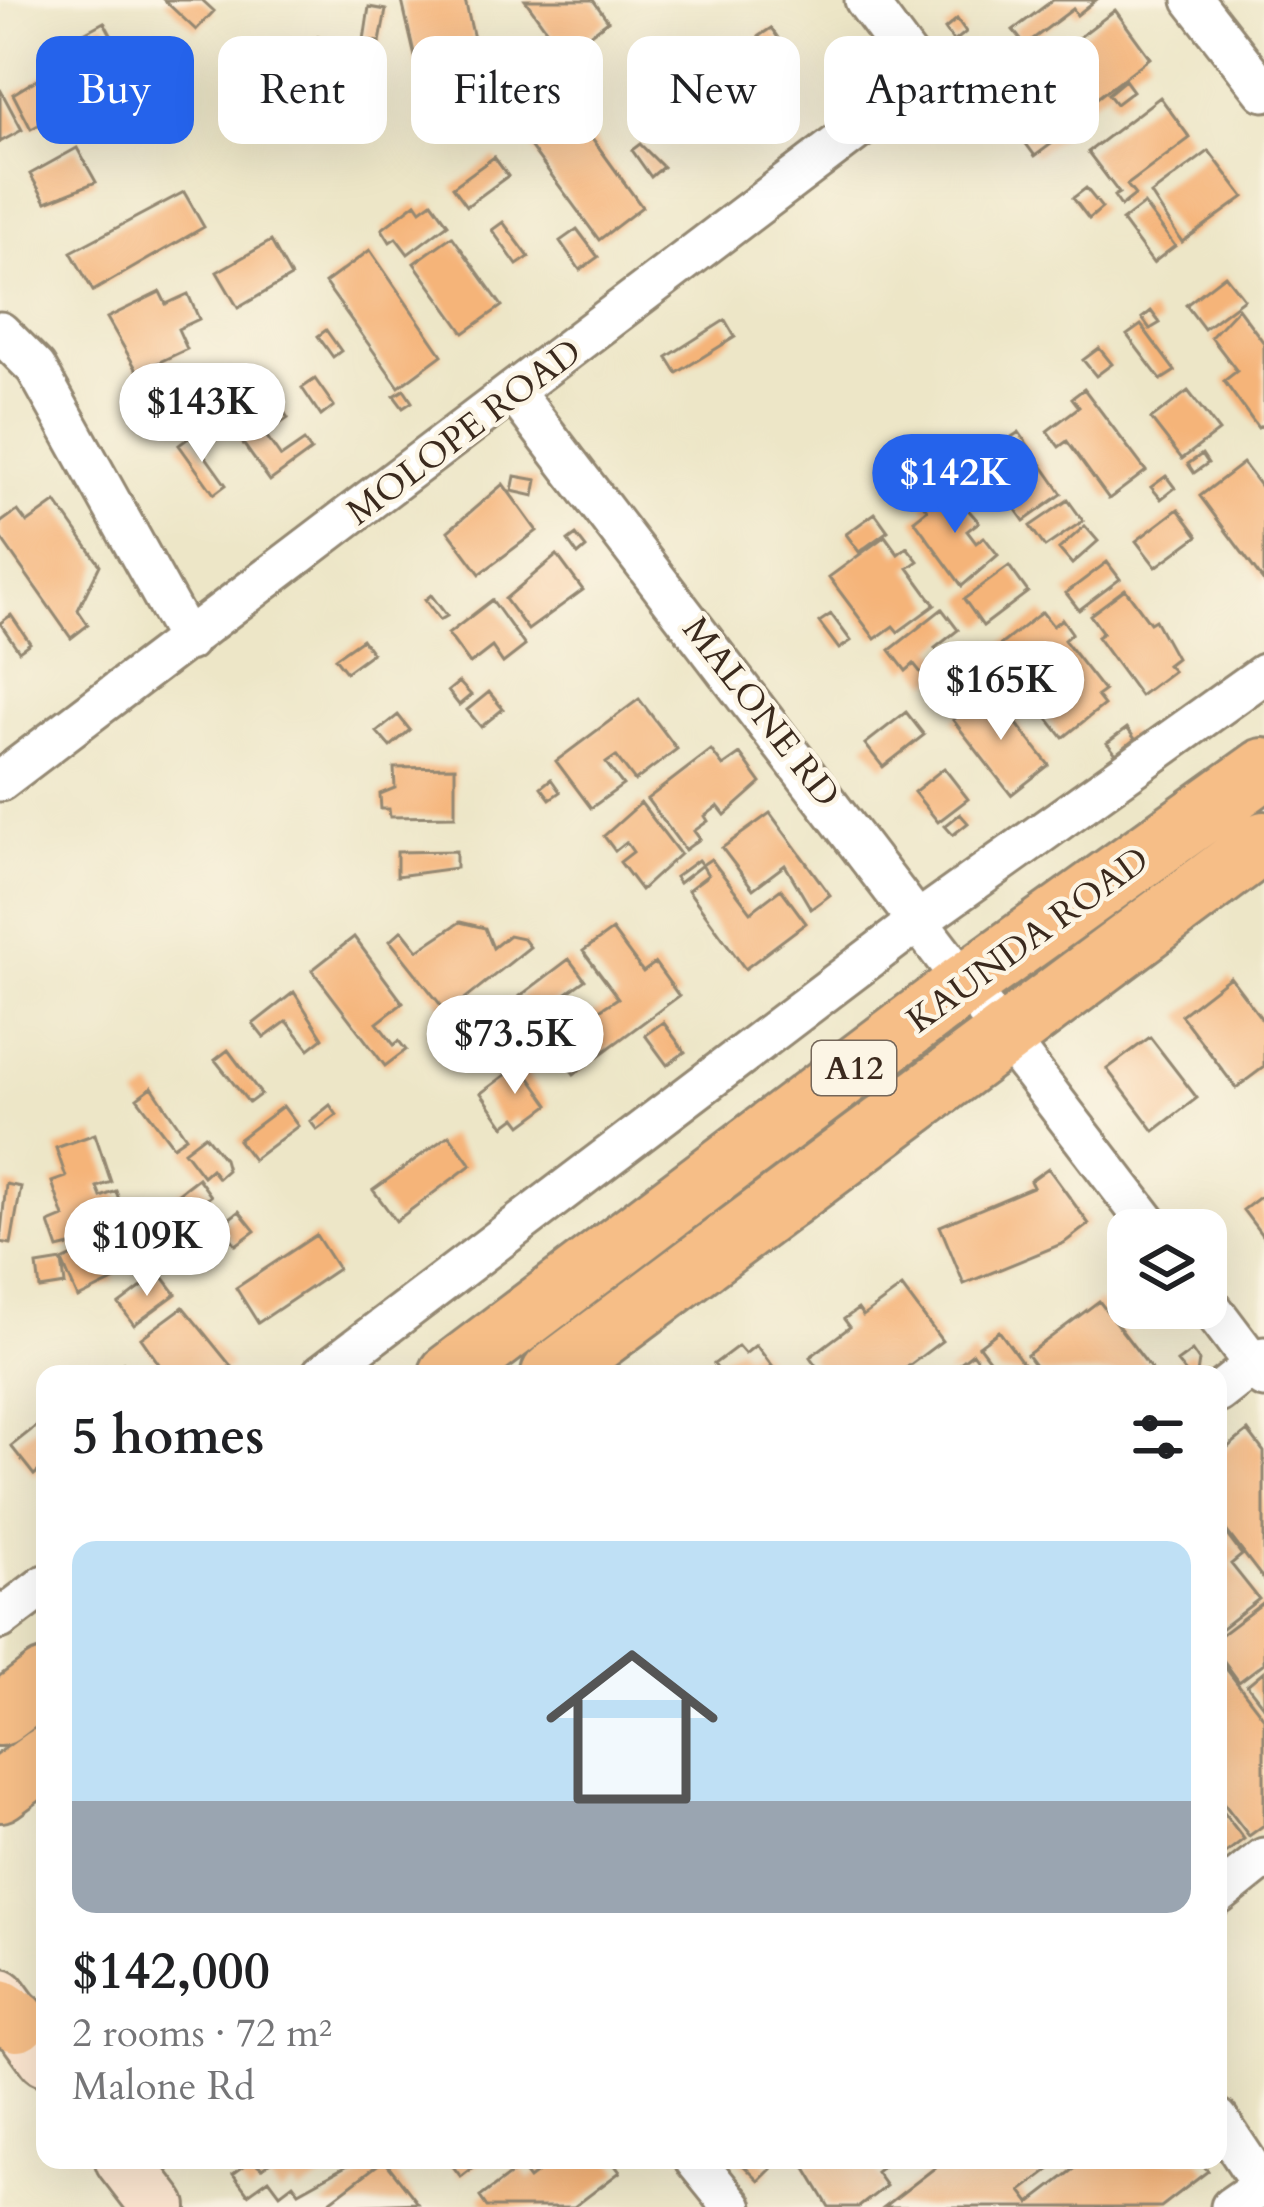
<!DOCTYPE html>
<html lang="en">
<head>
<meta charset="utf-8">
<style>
	body { margin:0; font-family:Cardo,serif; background:#f6f6f6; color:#202124; height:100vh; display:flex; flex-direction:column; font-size:45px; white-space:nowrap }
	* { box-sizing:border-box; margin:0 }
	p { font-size:39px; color:#757577 }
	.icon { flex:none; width:66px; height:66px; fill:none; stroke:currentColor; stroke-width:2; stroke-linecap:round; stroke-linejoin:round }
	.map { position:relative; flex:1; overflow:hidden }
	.details { position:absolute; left:36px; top:1365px; width:1191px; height:804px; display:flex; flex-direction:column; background:#fff; border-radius:24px; box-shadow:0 12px 48px #0002 }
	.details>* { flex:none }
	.guide { position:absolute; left:36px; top:36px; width:1194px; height:108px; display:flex; gap:24px }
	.buttons { position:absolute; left:1107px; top:1209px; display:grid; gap:24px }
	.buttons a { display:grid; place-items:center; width:120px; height:120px; border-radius:24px; background:#fff; box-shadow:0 12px 48px #0002; font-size:60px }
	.price { position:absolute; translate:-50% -102px; padding:0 27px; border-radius:42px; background:#fff; color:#222; font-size:39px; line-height:78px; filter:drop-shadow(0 3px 6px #0008) }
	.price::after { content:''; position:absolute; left:50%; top:72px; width:36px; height:27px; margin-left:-18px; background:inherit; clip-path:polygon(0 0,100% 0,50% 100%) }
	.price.selected { background:#2563eb; color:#fff }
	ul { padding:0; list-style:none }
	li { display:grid; align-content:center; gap:24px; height:636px; padding:0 36px }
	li+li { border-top:3px solid #e0e0e0 }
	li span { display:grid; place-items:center; height:372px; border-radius:24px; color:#555 }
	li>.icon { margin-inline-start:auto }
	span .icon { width:216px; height:216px; fill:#fffc; stroke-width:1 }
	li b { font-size:51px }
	h2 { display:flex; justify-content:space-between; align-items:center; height:144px; padding:0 36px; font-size:51px }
	.pill { padding:0 42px; border-radius:24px; background:#fff; box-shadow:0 12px 48px #0002; font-size:42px; line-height:108px }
	.pill.selected { background:#2563eb; color:#fff }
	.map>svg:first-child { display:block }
	.building { fill:#f5b479 }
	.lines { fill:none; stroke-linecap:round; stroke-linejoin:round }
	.street-casing { stroke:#948872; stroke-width:45 }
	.secondary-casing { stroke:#948872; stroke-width:60 }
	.primary-casing { stroke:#948872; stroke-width:66 }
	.street { stroke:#fff; stroke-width:39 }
	.secondary { stroke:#fbe5cf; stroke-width:54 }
	.primary { stroke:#f6be87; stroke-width:60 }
	.labels { text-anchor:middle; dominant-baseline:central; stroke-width:9; stroke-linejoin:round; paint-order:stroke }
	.shield { fill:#fcf5e5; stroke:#75675a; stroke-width:3 }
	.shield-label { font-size:33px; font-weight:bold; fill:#3b2a1e }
	.street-label { font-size:36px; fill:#3b2a1e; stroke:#fcf5e5 }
</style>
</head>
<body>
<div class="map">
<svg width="1264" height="2207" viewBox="0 0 1264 2207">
	<rect width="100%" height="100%" fill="#fcf5e5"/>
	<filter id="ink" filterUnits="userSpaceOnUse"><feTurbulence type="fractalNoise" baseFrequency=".00833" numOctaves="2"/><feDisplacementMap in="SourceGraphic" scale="24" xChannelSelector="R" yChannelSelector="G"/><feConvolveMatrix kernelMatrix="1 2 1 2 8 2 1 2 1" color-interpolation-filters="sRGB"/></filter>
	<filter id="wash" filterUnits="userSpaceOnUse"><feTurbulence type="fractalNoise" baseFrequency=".004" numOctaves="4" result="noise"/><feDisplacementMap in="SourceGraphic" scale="48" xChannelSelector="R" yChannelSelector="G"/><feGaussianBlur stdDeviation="2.7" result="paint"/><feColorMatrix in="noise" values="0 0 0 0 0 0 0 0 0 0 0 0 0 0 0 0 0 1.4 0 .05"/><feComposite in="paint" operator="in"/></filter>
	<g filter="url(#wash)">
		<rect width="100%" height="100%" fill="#ede6c7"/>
		<g id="blocks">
			<path class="building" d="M164 0H202L214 11 196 30Z
				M465 0 484 82 424 96 402 1Z
				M525 0H593L608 21 564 54Z
				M1053 0H1096L1077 15 1073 9 1025 45 1013 30Z
				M369 7 386 10 380 42 364 40Z
				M1115 10 1150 58 1080 111 1044 64Z
				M957 19 966 32 954 42 945 29Z
				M104 22 133 75 106 90 78 36Z
				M771 28 791 56 779 64 759 36Z
				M318 37 336 43 332 55 351 62 355 52 378 60 365 99 344 92 339 109 316 101 324 80 305 73Z
				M1035 61 1081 122 1035 156 990 95Z
				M64 63 84 100 31 129 13 94Z
				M1125 80 1133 91 1116 104 1108 94Z
				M711 83 729 108 715 118 697 94Z
				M0 89 22 130 0 142Z
				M174 97 180 107 167 117 161 106Z
				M1160 97 1190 138 1127 185 1135 195 1121 206 1114 196 1119 193 1088 152Z
				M574 113 642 207 599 240 530 146Z
				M640 144 663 167 651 177 632 150Z
				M77 148 96 182 46 202 30 174Z
				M1209 151 1244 197 1182 242 1151 194Z
				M494 157 508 176 467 206 453 187Z
				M1086 188 1102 208 1089 219 1073 198Z
				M184 192 204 227 93 291 71 252Z
				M432 202 448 224 408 254 396 238 390 242 382 229 416 203 421 210Z
				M1144 204 1175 246 1153 263 1122 221Z
				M503 222 529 257 517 265 492 230Z
				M577 229 598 257 580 270 560 241Z
				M452 236 502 306 464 333 414 263Z
				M271 241 291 277 238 308 217 272Z
				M370 250 442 355 399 387 325 283Z
				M1225 275 1244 299 1204 329 1186 305Z
				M160 292 166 304 188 294 199 319 178 329 187 349 138 372 107 318Z
				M1238 308 1264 343V424L1258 428 1224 381 1237 371 1211 337Z
				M1151 311 1160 323 1150 329 1142 318Z
				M725 320 735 337 677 373 667 357Z
				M1141 325 1175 371 1161 380 1127 335Z
				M326 330 341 351 333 357 318 336Z
				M1099 348 1112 364 1096 376 1083 360Z
				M315 379 334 406 321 416 302 388Z
				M262 380 288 418 265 434 281 457 304 441 311 451 270 481 219 410Z
				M1084 389 1146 471 1109 499 1067 441 1059 447 1047 431 1079 407 1072 398Z
				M404 390 412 402 403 408 394 396Z
				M1188 391 1219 431 1182 459 1151 419Z
				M1019 432 1062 494 1024 521 980 458Z
				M191 436 226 485 214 494 179 445Z
				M1202 454 1208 463 1194 473 1188 464Z
				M1243 463 1264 491V582L1200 496Z
				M515 476 537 480 534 496 512 491Z
				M1166 476 1175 488 1161 499 1151 487Z
				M503 484 537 531 480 574 448 531Z
				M947 486 979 522 967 531 976 543 984 537 998 555 962 586 914 520 927 510 923 504Z
				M1068 500 1083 521 1045 547 1030 526Z
				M56 502 100 565 78 610 88 625 71 638 0 537V523L11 515 18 511 27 523Z
				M1178 509 1198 536 1156 567 1136 541Z
				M875 513 888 531 859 552 846 534Z
				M1085 526 1098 541 1072 564 1059 549Z
				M576 535 586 548 578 555 568 541Z
				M885 536 898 554 907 547 918 561 908 568 935 605 898 632 893 626 875 639 829 577Z
				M557 555 583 590 528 630 505 599Z
				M1107 562 1120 579 1079 610 1066 593Z
				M1009 566 1028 592 983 626 964 599Z
				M1125 589 1150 623 1155 620 1176 658 1167 665 1173 671 1140 696 1097 637 1103 633 1090 615Z
				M431 595 447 616 440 620 425 600Z
				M492 600 525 646 503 663 492 647 470 664 448 634Z
				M942 609 958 630 935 648 949 667 929 683 914 664 906 671 890 650Z
				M1042 612 1053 626 1062 619 1072 633 1064 640 1104 691 1097 696 1104 705 1063 738 994 650Z
				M831 614 851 641 839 649 819 622Z
				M11 615 30 643 19 651 0 623Z
				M362 639 372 653 346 672 335 658Z
				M973 666 984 681 952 706 941 691Z
				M459 682 471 695 459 705 448 691Z
				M991 691 1049 765 1011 795 953 720Z
				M489 692 503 709 481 727 467 710Z
				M639 699 677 749 635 781 616 756 606 763 623 785 591 808 556 761Z
				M906 712 924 735 883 767 865 744Z
				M398 715 410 730 390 747 377 732Z
				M1127 728 1135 739 1116 754 1107 743Z
				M711 750 723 766 740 754 761 783 725 815 718 806 705 816 708 821 694 831 700 839 685 850 647 799Z
				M455 767V816L390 817 389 809H381L380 794 395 788 394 768Z
				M944 768 968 799 938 822 914 792Z
				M551 779 560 792 550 799 541 787Z
				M641 803 680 854 641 890 620 862 633 852 626 842 615 851 604 836Z
				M770 813 830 895 811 909 785 865 753 889 722 848Z
				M960 814 968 823 953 835 945 826Z
				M456 851V868L397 876V852Z
				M711 859 751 912 781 889 806 923 745 969 688 890 708 875 702 865Z
				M698 860 702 865 679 883 675 877Z
				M460 922 485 928 493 948 509 935 523 938 530 947 447 1013 390 941 402 930 418 950Z
				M612 930 643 972 655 963 679 996 574 1074 550 1042 618 998 583 951Z
				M354 937 403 1003 377 1023 394 1045 399 1041 406 1050 385 1066 312 970Z
				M569 959 585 980 535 1016 520 996Z
				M1230 977 1264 1022V1067L1236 1088 1181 1015Z
				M294 992 323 1038 309 1049 287 1021 264 1038 253 1024Z
				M663 1022 685 1052 667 1065 645 1035Z
				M1150 1037 1197 1098 1154 1131 1107 1069Z
				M228 1050 261 1094 249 1103 215 1060Z
				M520 1064 549 1105 522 1125 516 1117 504 1126 481 1093Z
				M152 1087 186 1137 173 1146 137 1098Z
				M330 1105 337 1115 317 1130 310 1121Z
				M283 1106 298 1126 253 1160 238 1140Z
				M95 1134 111 1182 97 1187 101 1197 116 1191 130 1231 58 1249 49 1223 64 1217 52 1182 66 1177 56 1148Z
				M205 1135 224 1159 227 1170 218 1178 211 1169 203 1176 184 1151Z
				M449 1135 471 1165 396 1221 373 1190Z
				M1048 1168 1089 1224 1064 1243 964 1284 940 1226 1033 1187 1030 1181Z
				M198 1178 211 1196 169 1228 155 1211Z
				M6 1184 21 1187 11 1244 0 1242Z
				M1264 1194V1238L1243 1210Z
				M239 1211 255 1231 236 1245 221 1225Z
				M316 1235 338 1269 258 1323 236 1288Z
				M118 1244 127 1263 110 1271 115 1280 78 1298 62 1261 98 1245 101 1252Z
				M62 1261 65 1285 40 1289 37 1265Z
				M160 1273 176 1294 134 1325 119 1304Z
				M902 1287 942 1341 898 1374H822L810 1357 850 1327 844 1319 858 1309 863 1316Z
				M1099 1301 1155 1374H1041L1027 1355Z
				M183 1307 231 1366 220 1374H166L141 1338Z
				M999 1331 1031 1374H1000L979 1346Z
				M756 1345 778 1374H721L714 1364 738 1346 745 1354Z
				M1192 1351 1199 1361 1197 1374H1187L1177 1362Z
				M973 1353 988 1374H946Z
				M123 1363 131 1374H95L105 1366 110 1373Z
				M45 1419V1466L34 1475 11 1446Z
				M1248 1431 1264 1452V1580L1218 1520V1455Z
				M1218 1523 1242 1555 1231 1564 1259 1599 1218 1631Z
				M1264 1602V1663L1239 1682 1218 1653V1637Z
				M1218 1658 1264 1718V1825L1249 1836 1218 1796Z
				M1264 1671V1707L1247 1685Z
				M1218 1805 1244 1839 1218 1859Z
				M252 2160 262 2168 273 2160H357L299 2192 293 2184 280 2194 269 2179 248 2194 233 2174Z
				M384 2160 418 2203 322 2207Z
				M448 2160H483L461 2177Z
				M554 2160H611L620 2172 574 2207H487L480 2197 520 2167 529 2179Z
				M738 2160H762L771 2169 759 2181Z
				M814 2160H891L876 2172 886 2186 859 2207H829L805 2167Z
				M945 2160H1062L1021 2191 1030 2203 1086 2160H1199L1208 2171 1161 2207H884Z"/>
		</g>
	</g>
	<g filter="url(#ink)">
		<use href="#blocks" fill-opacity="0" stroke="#948872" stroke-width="3"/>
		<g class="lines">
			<g class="street-casing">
				<path id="street" d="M1193 0 1264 91
					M0 332 36 368 188 641
					M515 394 1153 1230
					M0 781 924 79 865 0
					M1206 1301 1264 1378
					M322 1374 921 919 1264 674
					M1218 1393 1264 1357
					M0 1619 45 1585
					M1218 1895 1264 1858
					M1218 2119 1262 2185
					M695 2160 733 2207
					M1231 2207 1264 2184"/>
			</g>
			<g class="secondary-casing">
				<path id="secondary" d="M0 1996 45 2058
					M123 2160 159 2207"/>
			</g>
			<g class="primary-casing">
				<path id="primary" d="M450 1374 965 984 1264 769
					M552 1374 1264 842
					M0 1715 45 1681
					M0 1791 45 1758
					M0 2010 17 2021"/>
			</g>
			<use href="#street" class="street"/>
			<use href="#secondary" class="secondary"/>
			<use href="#primary" class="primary"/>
		</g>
	</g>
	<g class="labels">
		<rect class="shield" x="812" y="1041" width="84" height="54" rx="9"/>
		<g class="shield-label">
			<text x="854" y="1068">A12</text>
		</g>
		<g class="street-label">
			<text transform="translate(464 432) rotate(-37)">MOLOPE ROAD</text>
			<text transform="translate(761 712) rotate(52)">MALONE RD</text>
			<text transform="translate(1028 940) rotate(-36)">KAUNDA ROAD</text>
		</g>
	</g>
</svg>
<div class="buttons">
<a><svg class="icon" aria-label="layers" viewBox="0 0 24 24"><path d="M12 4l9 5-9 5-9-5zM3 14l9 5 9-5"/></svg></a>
</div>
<b class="price" style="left:202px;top:465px">$143K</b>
<b class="price selected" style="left:955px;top:536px">$142K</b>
<b class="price" style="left:1001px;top:743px">$165K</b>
<b class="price" style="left:515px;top:1097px">$73.5K</b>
<b class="price" style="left:147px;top:1299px">$109K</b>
<div class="guide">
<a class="pill selected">Buy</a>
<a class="pill">Rent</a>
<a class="pill">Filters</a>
<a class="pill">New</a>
<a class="pill">Apartment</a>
</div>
<section class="details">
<h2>5 homes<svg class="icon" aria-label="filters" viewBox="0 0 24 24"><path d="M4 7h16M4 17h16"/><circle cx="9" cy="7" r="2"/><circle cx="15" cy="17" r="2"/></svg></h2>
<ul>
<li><span style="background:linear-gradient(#bfe0f5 70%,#9aa5b1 0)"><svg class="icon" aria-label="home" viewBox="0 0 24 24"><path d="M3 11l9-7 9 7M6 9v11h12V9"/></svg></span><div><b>$142,000</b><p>2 rooms · 72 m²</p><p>Malone Rd</p></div></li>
</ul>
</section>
</div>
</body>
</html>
